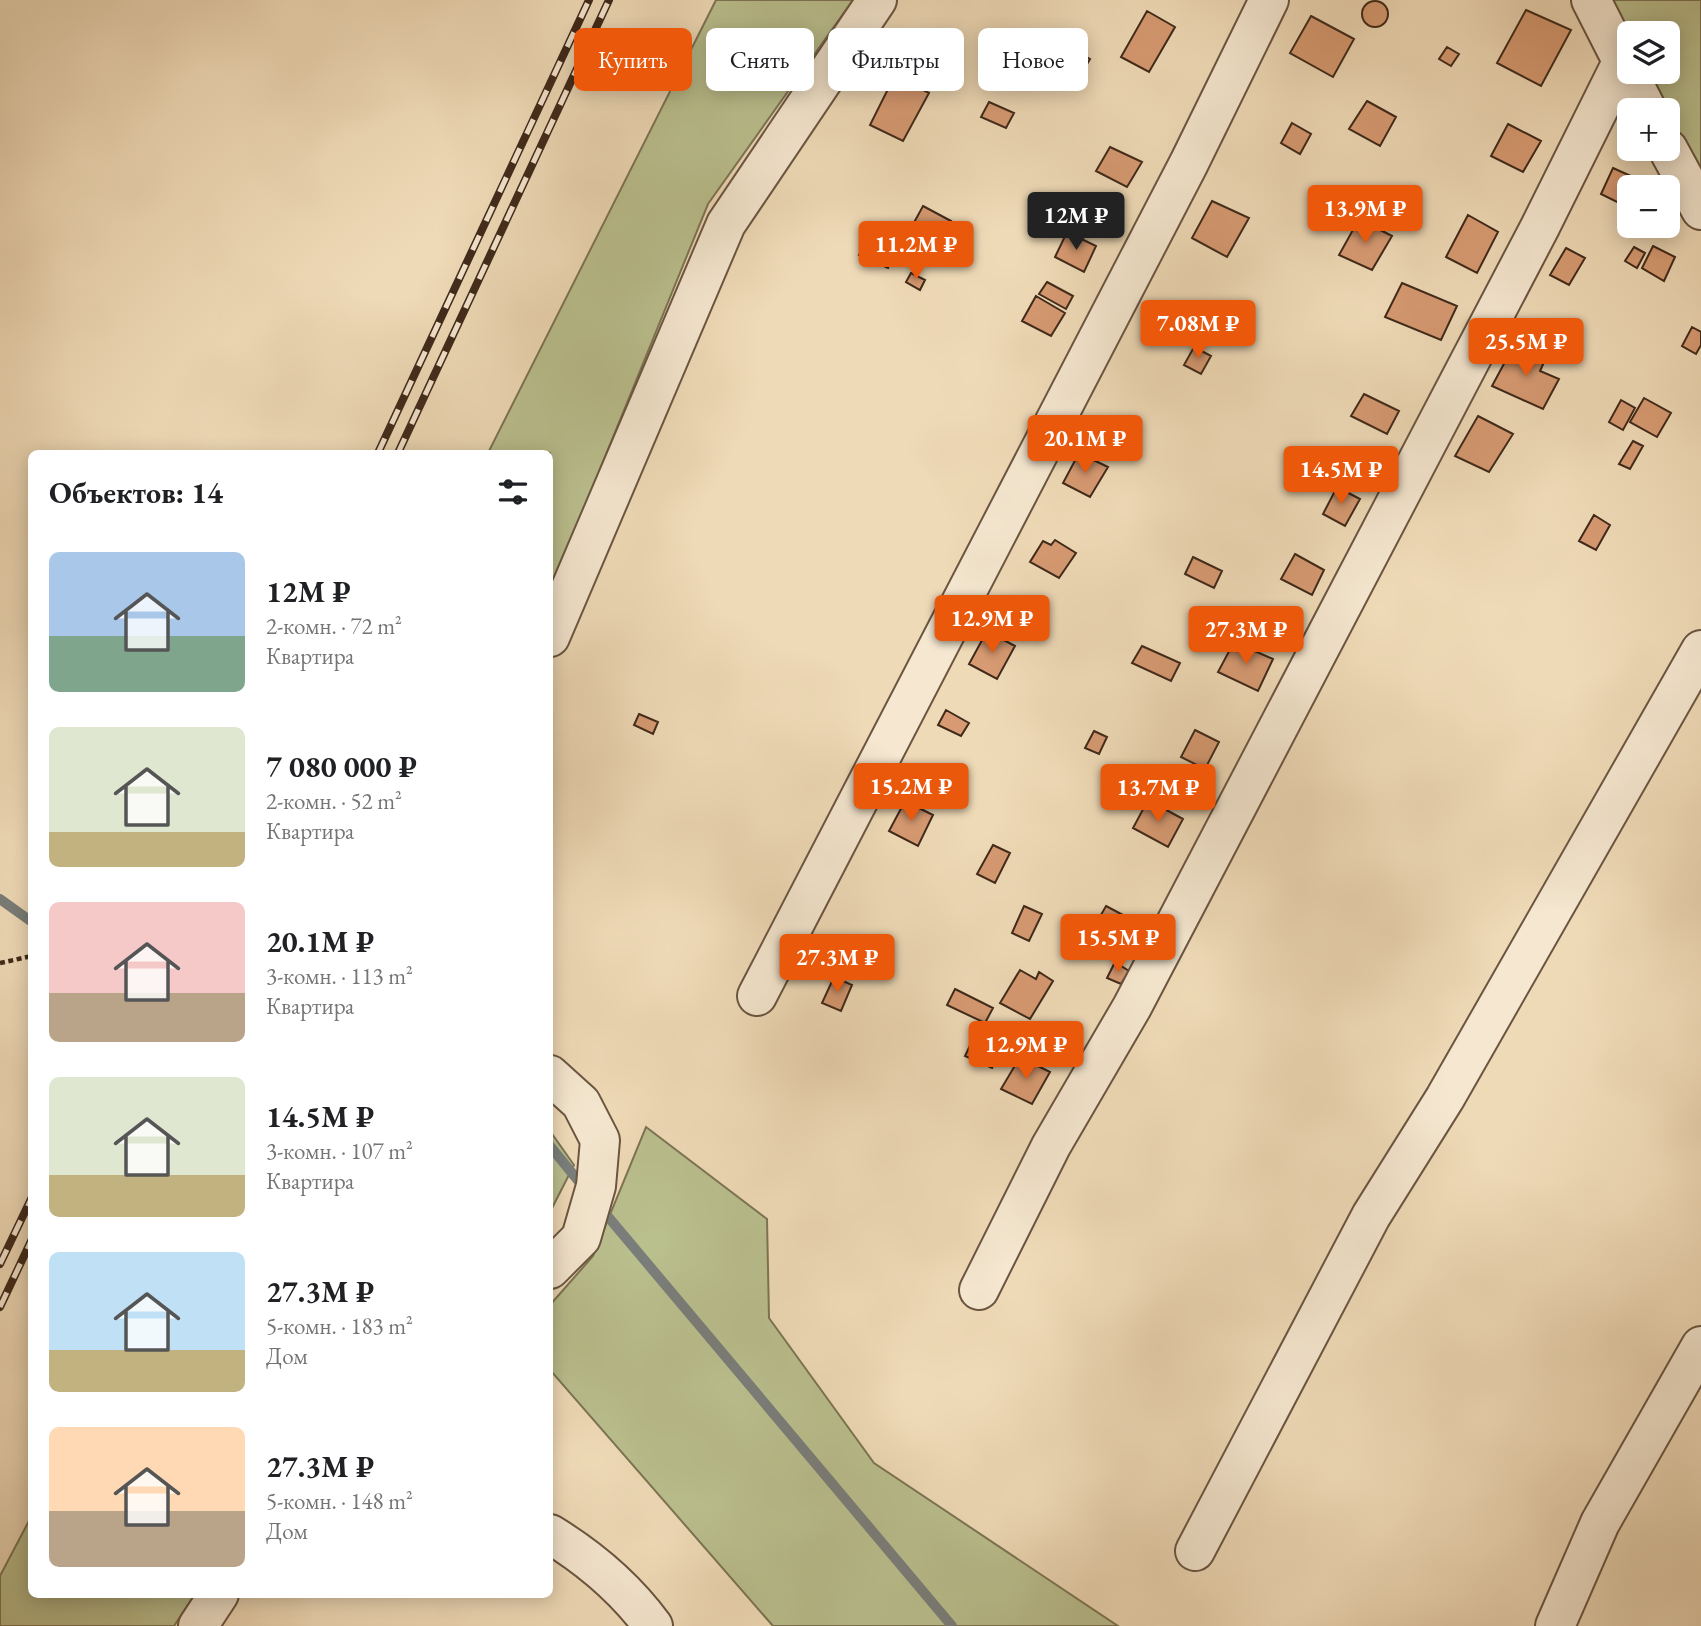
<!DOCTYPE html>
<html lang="ru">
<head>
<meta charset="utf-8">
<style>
	body { margin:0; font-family:"EB Garamond",serif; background:#f6f6f6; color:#202124; height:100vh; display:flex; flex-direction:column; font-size:26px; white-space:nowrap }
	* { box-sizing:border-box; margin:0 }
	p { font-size:23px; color:#757577 }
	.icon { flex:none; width:38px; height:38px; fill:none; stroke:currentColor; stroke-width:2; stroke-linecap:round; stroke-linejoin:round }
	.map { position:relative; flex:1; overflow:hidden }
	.panel { position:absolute; left:28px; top:450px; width:525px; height:1148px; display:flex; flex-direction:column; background:#fff; border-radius:10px; box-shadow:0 4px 18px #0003 }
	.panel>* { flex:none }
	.banner { position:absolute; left:574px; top:28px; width:665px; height:63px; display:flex; gap:14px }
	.fabs { position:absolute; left:1617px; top:21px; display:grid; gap:14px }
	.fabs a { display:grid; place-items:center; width:63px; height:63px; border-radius:10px; background:#fff; box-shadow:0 4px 18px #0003; font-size:35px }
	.price { position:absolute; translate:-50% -60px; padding:0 16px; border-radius:7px; background:#ea580c; color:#fff; font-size:23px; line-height:46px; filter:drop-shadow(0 2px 4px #0008) }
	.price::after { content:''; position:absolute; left:50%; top:42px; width:21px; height:16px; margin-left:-10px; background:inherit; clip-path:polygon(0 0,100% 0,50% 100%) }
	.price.active { background:#222; color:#fff }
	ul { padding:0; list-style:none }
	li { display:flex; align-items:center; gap:21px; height:175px; padding:0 21px }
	li span { display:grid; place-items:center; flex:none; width:196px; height:140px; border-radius:10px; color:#555 }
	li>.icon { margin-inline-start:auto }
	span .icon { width:84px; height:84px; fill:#fffc; stroke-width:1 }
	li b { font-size:30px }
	h2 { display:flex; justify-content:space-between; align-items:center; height:84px; padding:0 21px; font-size:30px }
	.tag { padding:0 24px; border-radius:10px; background:#fff; box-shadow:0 4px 18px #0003; font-size:24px; line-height:63px }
	.tag.active { background:#ea580c; color:#fff }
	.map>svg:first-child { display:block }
	.green { fill:#babf8e; stroke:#7c7454; stroke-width:2 }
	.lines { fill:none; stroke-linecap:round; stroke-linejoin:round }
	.stream { stroke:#7a7e7b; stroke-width:10 }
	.building { fill:#d79a72; stroke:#3f291a; stroke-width:2 }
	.minor-casing { stroke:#6b5541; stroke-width:42 }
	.path { stroke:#3f291a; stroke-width:4.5; stroke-dasharray:5 3.5; stroke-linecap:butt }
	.minor { stroke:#f5e7d0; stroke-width:38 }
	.rail-casing { stroke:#3f291a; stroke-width:8 }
	.rail { stroke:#f5e7d0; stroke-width:5; stroke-dasharray:16; stroke-linecap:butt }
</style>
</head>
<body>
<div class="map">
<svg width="1701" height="1626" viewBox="0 0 1701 1626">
	<rect width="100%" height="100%" fill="#efdab7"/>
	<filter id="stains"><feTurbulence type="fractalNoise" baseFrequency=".00286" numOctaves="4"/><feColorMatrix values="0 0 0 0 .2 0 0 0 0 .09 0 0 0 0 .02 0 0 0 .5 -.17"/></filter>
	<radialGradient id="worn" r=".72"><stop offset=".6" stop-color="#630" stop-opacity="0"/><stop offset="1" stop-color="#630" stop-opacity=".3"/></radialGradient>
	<path class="green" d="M716 0H853L708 204 550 592V453H488Z
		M1604 0H1701V194L1668 128V110H1659L1640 72H1668V33H1629Z
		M646 1127 767 1219 769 1318 874 1463 1118 1626H773L550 1370V1305L593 1256Z
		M550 1131 574 1165 550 1212Z
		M31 1517 32 1594H195L174 1626H0V1576Z"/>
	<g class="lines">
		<path class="stream" d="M0 899 32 922
			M550 1146 585 1189
			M599 1206 952 1626"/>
	</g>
	<path class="building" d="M1362 14a13 13 0 1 1 26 0a13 13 0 1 1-26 0Z
		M1526 10 1571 30 1541 86 1497 63Z
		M1147 11 1175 27 1149 72 1121 57Z
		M1311 16 1354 39 1333 77 1290 53Z
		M995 46 1027 64 1014 84 982 67Z
		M1447 47 1459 54 1451 66 1439 59Z
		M1080 53 1090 59 1084 69 1073 64Z
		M895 75 929 93 903 141 870 125Z
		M1367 101 1396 117 1380 146 1349 129Z
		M989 102 1014 113 1006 128 981 117Z
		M1292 123 1311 134 1300 154 1281 143Z
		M1508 124 1541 141 1523 172 1491 156Z
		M1110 147 1142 162 1127 187 1096 171Z
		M1613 168 1655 187H1629V208L1601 194Z
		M1212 201 1249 218 1227 257 1192 238Z
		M923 206 951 221 939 243 911 228Z
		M1468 215 1498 232 1477 273 1446 257Z
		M1359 219 1392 236 1372 270 1339 255Z
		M1067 232 1096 246 1084 272 1055 257Z
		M865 244 893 256 888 268 859 255Z
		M1653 246 1675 257 1664 281 1642 268Z
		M1634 247 1645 253 1637 268 1625 261Z
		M1566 248 1585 258 1569 285 1550 275Z
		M911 273 925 280 920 290 906 282Z
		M1047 282 1073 296 1066 309 1039 294Z
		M1402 283 1457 306 1441 340 1385 317Z
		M1036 296 1065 313 1051 336 1022 321Z
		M1692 327 1701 332V345L1696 354 1682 346Z
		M1514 345 1545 360 1540 371 1559 379 1543 409 1492 386Z
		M1194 347 1211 356 1201 374 1184 365Z
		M1364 394 1399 411 1387 434 1351 416Z
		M1644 398 1671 413 1657 437 1630 422Z
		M1621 400 1635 408 1623 430 1609 422Z
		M1478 416 1513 434 1489 472 1455 456Z
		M1633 441 1643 446 1630 469 1619 464Z
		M1079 453 1108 467 1090 497 1063 483Z
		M1337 487 1360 499 1345 526 1323 514Z
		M1594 515 1610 525 1596 550 1579 541Z
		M1055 540 1076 553 1059 578 1030 562 1043 541 1051 545Z
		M1295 554 1324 570 1312 595 1281 579Z
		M1193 557 1222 571 1214 588 1185 574Z
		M987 631 1015 646 997 679 969 664Z
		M1234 642 1273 659 1258 691 1218 672Z
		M1142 646 1180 663 1171 681 1132 663Z
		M946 710 969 723 961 736 938 725Z
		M639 714 658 722 653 734 634 725Z
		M1195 730 1219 742 1205 769 1181 757Z
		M1094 731 1107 737 1099 754 1085 748Z
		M1148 800 1183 819 1168 847 1133 828Z
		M905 801 933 815 918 846 889 831Z
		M993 845 1010 853 995 883 977 874Z
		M1024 906 1042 914 1029 941 1012 933Z
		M1106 906 1138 923 1122 952 1089 936Z
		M1115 962 1129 971 1121 984 1107 978Z
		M1020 970 1036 979 1039 972 1053 981 1030 1019 1000 1003Z
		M834 977 852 985 841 1011 822 1003Z
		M955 989 993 1008 985 1023 947 1005Z
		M974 1037 1000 1050 992 1068 965 1056Z
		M1020 1057 1050 1072 1032 1104 1001 1089Z"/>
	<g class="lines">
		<g class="minor-casing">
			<path id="minor" d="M1591 0 1647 110
				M1668 149 1701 210
				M550 637 726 224 877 0
				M757 996 1189 163 1269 0
				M550 1075 581 1103 600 1140 596 1186 581 1238 550 1269
				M979 1290 1051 1146 1132 1007 1540 227 1621 64
				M550 1534C591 1559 625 1588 653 1626
				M1195 1551 1371 1216 1445 1098 1701 650
				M198 1626 219 1594
				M1555 1626 1600 1523 1701 1346"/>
		</g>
		<path class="path" d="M0 963 32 956"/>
		<use href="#minor" class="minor"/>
		<g class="rail-casing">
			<path id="rail" d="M378 453 589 0
				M398 453 609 0
				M0 1264 32 1197
				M0 1307 32 1239"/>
		</g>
		<use href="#rail" class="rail"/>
	</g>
	<rect width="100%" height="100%" filter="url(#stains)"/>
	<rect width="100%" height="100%" fill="url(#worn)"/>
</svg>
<div class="fabs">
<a><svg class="icon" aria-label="layers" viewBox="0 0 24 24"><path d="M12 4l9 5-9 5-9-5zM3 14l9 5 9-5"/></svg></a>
<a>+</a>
<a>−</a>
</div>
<b class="price" style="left:1365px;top:245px">13.9M ₽</b>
<b class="price active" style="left:1076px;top:252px">12M ₽</b>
<b class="price" style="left:916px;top:281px">11.2M ₽</b>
<b class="price" style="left:1198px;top:360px">7.08M ₽</b>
<b class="price" style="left:1526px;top:378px">25.5M ₽</b>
<b class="price" style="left:1085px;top:475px">20.1M ₽</b>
<b class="price" style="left:1341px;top:506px">14.5M ₽</b>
<b class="price" style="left:992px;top:655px">12.9M ₽</b>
<b class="price" style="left:1246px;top:666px">27.3M ₽</b>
<b class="price" style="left:911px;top:823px">15.2M ₽</b>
<b class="price" style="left:1158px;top:824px">13.7M ₽</b>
<b class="price" style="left:1118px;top:974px">15.5M ₽</b>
<b class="price" style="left:837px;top:994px">27.3M ₽</b>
<b class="price" style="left:1026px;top:1081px">12.9M ₽</b>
<div class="banner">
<a class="tag active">Купить</a>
<a class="tag">Снять</a>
<a class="tag">Фильтры</a>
<a class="tag">Новое</a>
</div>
<section class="panel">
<h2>Объектов: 14<svg class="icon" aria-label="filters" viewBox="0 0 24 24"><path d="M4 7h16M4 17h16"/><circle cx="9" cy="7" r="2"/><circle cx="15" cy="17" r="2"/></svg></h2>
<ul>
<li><span style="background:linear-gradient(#a9c7e8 60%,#7fa58c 0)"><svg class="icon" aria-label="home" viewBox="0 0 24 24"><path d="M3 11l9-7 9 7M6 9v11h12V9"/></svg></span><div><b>12M ₽</b><p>2-комн. · 72 m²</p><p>Квартира</p></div></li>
<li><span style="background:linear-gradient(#dfe7d0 75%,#c2b280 0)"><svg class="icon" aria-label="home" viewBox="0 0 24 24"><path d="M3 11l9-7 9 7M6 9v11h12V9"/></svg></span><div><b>7 080 000 ₽</b><p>2-комн. · 52 m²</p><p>Квартира</p></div></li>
<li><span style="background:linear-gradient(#f6c9c9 65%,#b9a48a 0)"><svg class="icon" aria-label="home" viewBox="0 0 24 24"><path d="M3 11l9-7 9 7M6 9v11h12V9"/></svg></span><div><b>20.1M ₽</b><p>3-комн. · 113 m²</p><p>Квартира</p></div></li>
<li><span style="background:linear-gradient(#dfe7d0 70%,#c2b280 0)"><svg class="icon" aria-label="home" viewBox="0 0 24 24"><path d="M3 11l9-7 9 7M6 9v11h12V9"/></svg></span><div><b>14.5M ₽</b><p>3-комн. · 107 m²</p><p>Квартира</p></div></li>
<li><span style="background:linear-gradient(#bfe0f5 70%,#c2b280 0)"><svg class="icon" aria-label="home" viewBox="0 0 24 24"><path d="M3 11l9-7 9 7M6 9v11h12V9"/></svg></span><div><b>27.3M ₽</b><p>5-комн. · 183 m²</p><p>Дом</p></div></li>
<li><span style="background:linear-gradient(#ffd9b3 60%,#b9a48a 0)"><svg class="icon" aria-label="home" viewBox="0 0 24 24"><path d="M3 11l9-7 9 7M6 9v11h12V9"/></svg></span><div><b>27.3M ₽</b><p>5-комн. · 148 m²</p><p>Дом</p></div></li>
</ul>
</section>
</div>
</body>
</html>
